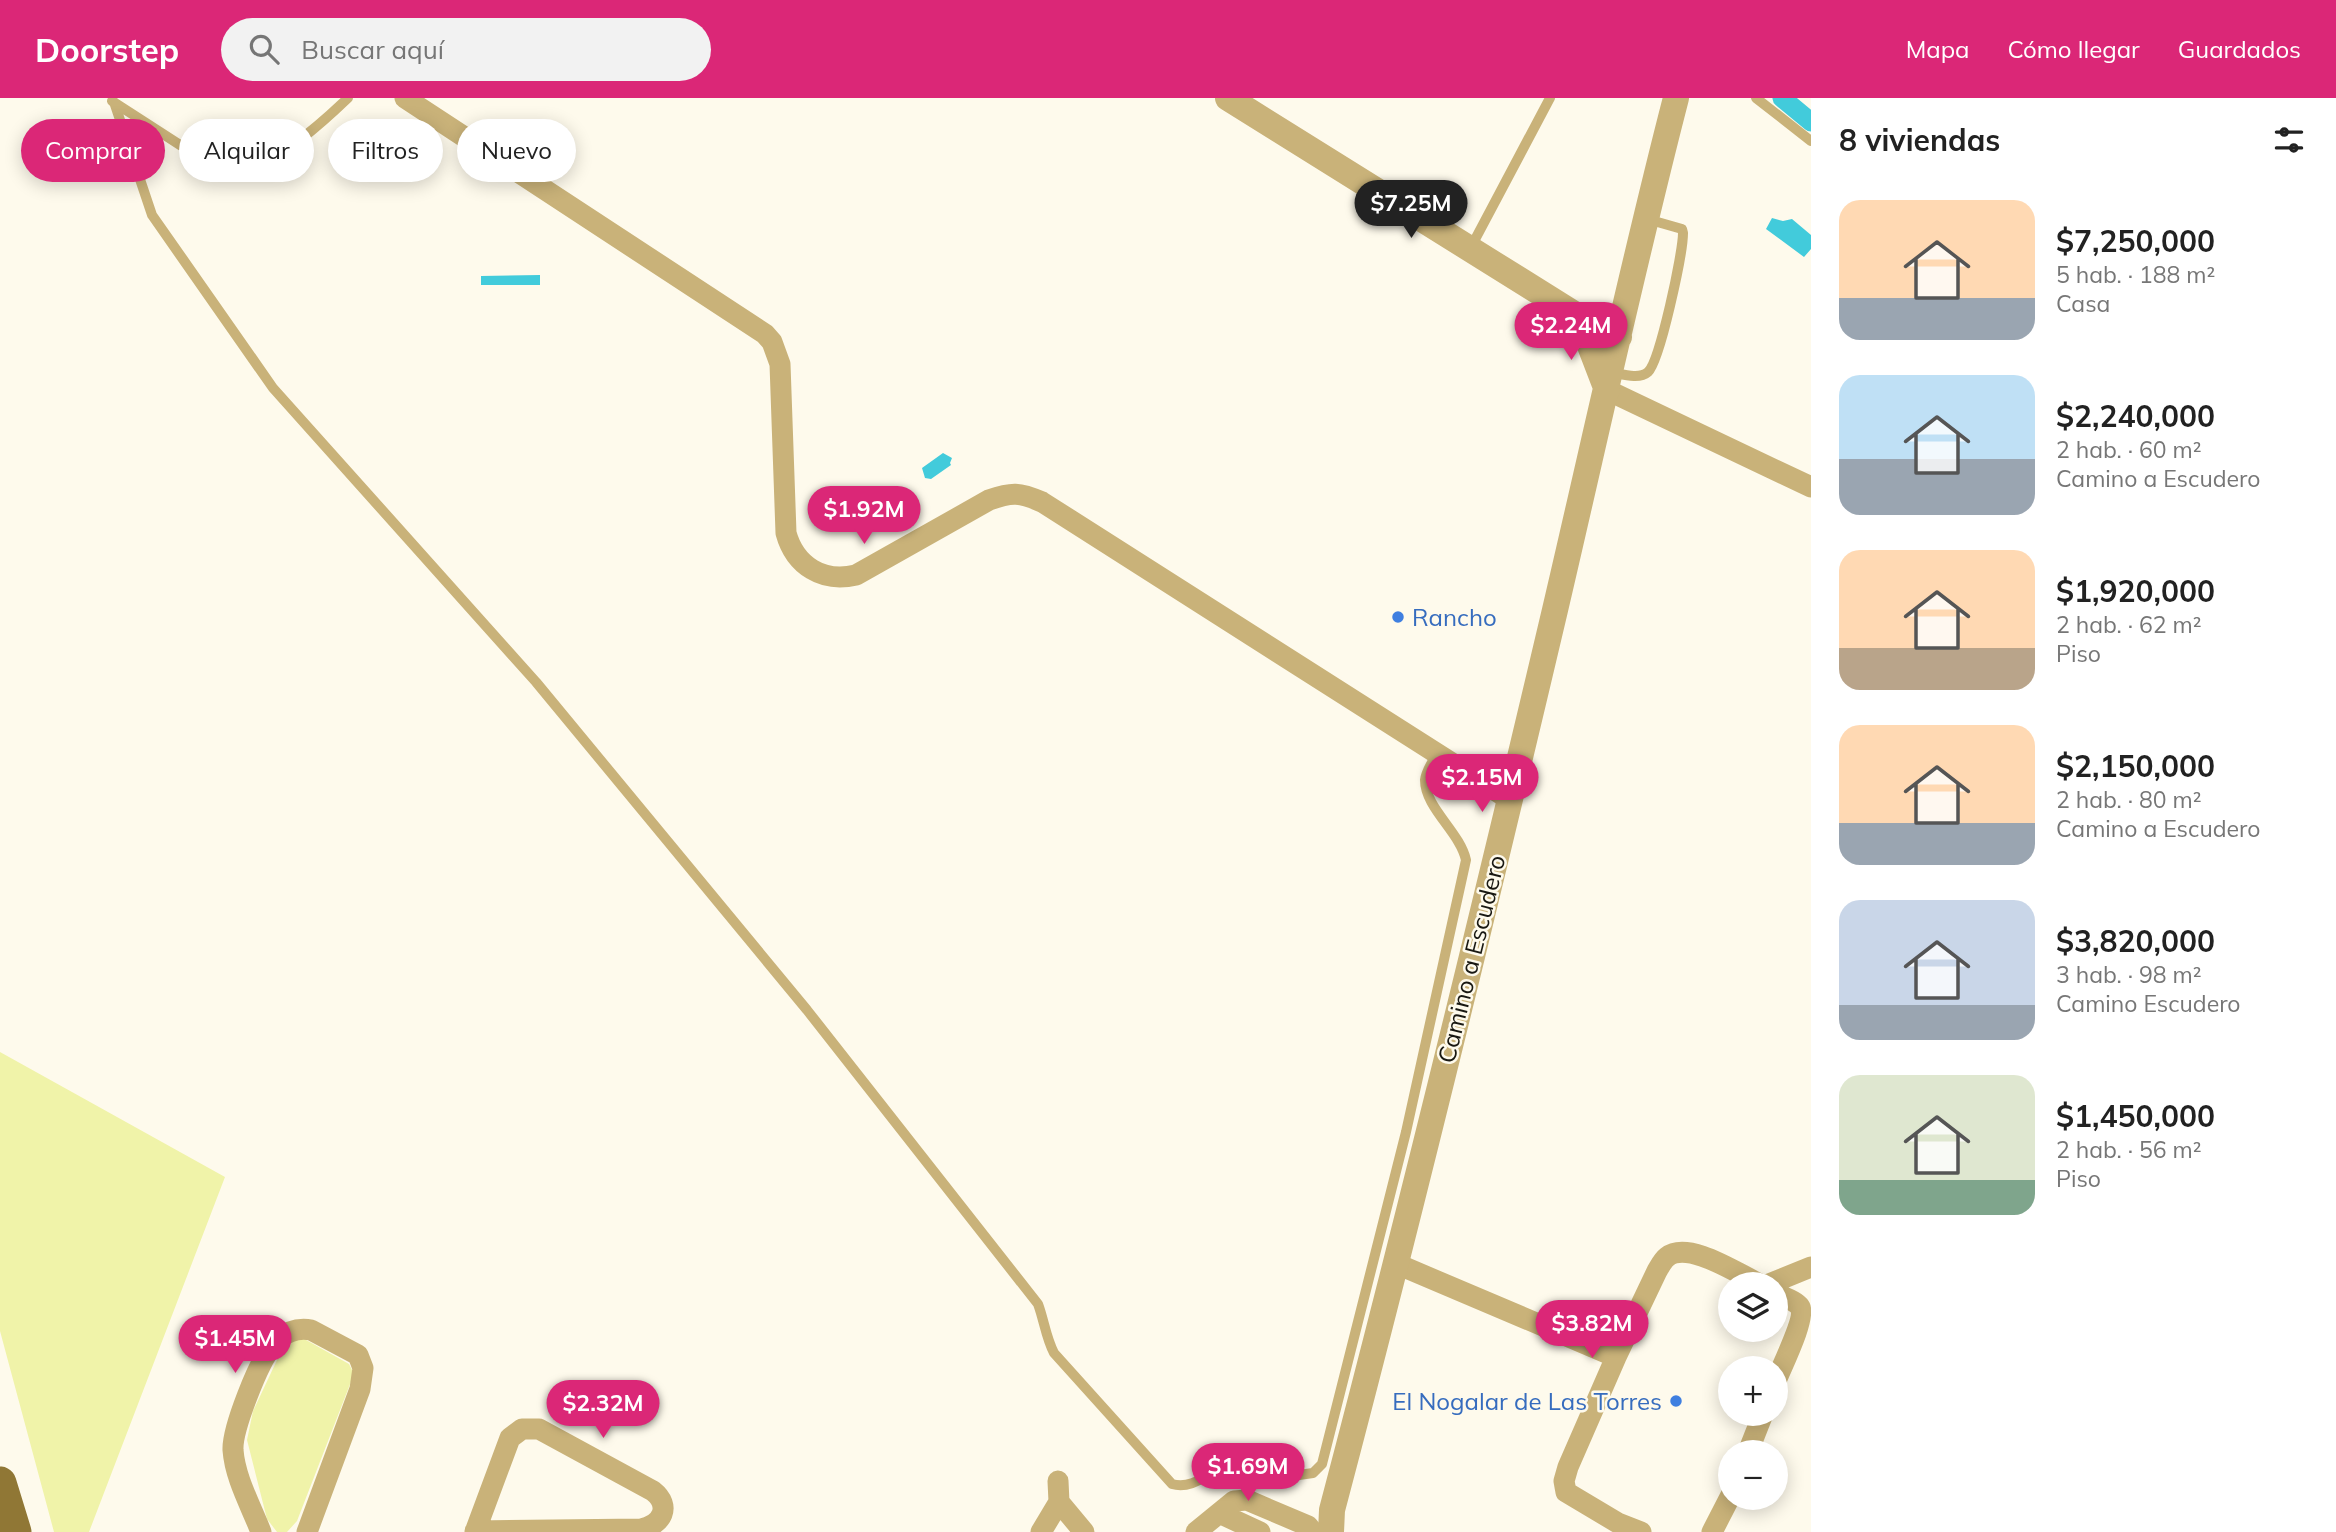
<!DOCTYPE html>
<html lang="es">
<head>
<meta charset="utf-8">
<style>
	body { margin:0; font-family:Mulish,sans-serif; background:#f2f2f2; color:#222; height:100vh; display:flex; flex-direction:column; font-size:26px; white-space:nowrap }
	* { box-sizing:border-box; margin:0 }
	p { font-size:23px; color:#767676 }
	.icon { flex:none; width:38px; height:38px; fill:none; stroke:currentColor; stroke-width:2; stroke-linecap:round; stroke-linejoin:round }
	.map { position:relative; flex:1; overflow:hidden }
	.drawer { display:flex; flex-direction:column; background:#fff; width:525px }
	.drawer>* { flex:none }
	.top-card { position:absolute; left:21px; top:21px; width:665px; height:63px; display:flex; gap:14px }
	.tools { position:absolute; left:1718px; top:1174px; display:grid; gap:14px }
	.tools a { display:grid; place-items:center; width:70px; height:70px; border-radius:50%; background:#fff; box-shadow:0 4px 18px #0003; font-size:35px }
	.price { position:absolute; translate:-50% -60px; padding:0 16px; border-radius:24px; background:#db2777; color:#fff; font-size:23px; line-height:46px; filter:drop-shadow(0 2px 4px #0008) }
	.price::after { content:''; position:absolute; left:50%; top:42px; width:21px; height:16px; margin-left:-10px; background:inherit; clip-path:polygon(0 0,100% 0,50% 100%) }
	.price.selected { background:#222; color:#fff }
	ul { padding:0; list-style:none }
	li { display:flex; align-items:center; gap:21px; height:175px; padding:0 28px }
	li span { display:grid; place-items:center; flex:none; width:196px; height:140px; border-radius:21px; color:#555 }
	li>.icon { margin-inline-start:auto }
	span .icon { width:84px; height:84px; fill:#fffc; stroke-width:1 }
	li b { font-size:30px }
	h2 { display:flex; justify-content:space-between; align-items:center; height:84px; padding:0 28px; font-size:30px }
	.tag { padding:0 24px; border-radius:32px; background:#fff; box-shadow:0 4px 18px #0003; font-size:24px; line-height:63px }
	.tag.selected { background:#db2777; color:#fff }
	header { display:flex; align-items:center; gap:42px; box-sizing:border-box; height:98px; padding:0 35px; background:#db2777; color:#fff }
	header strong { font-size:33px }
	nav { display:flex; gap:38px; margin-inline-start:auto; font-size:24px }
	.search { width:490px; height:63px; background:#f2f2f2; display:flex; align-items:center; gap:18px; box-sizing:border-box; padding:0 24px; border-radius:38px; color:#767676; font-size:26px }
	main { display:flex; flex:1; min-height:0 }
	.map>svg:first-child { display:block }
	.green { fill:#f0f3a9 }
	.water { fill:#42cbdb }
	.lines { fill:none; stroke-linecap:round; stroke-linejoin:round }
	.canal { stroke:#42cbdb; stroke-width:19 }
	.service { stroke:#c9b279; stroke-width:10 }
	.minor { stroke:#c9b279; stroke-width:21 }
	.tertiary { stroke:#c9b279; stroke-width:26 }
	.primary { stroke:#907735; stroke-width:33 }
	.shop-dot { fill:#3f7fe0; stroke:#fefaec; stroke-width:2.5 }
	.labels { text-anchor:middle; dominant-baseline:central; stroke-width:5; stroke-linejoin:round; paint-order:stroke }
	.shop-label { font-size:24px; fill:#366cbe; stroke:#fefaec; text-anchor:start }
	.street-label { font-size:24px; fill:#191812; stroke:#fefaec }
</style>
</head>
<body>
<header>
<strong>Doorstep</strong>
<div class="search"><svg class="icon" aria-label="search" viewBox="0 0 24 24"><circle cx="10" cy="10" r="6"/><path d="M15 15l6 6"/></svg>Buscar aquí</div>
<nav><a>Mapa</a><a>Cómo llegar</a><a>Guardados</a></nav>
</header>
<main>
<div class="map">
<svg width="1811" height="1434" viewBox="0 0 1811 1434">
	<rect width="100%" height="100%" fill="#fefaec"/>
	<path class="green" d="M0 954 225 1079 89 1434H54L0 1233Z
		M299 1238 349 1266 354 1276 297 1423 287 1434H277L267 1421 247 1342 253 1313 285 1245Z"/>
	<path class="water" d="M1772 120 1783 123 1792 121 1811 137V151L1804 159 1766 131Z
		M540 177V187H481V178Z
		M943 355 952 360 950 365 951 367 931 381 925 380 922 370Z"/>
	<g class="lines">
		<path class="canal" d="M1782 0 1811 24"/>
		<path class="service" d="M1756 0 1811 43
			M112 3 211 67C224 69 237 70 250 68 282 62 325 22 348 0
			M114 4 152 117 273 290 536 584 807 912 1038 1206C1044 1222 1046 1240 1054 1255L1172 1386C1197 1393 1214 1367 1238 1365L1299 1377 1313 1375 1322 1366 1406 1034 1466 762C1460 734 1425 710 1425 682 1426 673 1432 664 1437 656
			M1470 151 1550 0
			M1611 274C1622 276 1639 282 1648 274 1660 263 1683 155 1683 135L1682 131 1647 121"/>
		<path class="minor" d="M405 0 765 236 772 244 780 266 786 435C795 468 823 485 856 477L989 402C1012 394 1019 394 1042 404L1510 702
			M1607 292 1811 389
			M1397 1166 1616 1259
			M1769 1186 1811 1169
			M1776 1195C1783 1199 1796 1203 1800 1209 1806 1220 1781 1270 1776 1283
			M1748 1354 1763 1316
			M1059 1404 1084 1434
			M1219 1415 1260 1434
			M261 1434C251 1408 235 1380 233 1352 232 1331 259 1263 273 1247 282 1235 297 1229 311 1232L358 1257 363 1270 360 1291 307 1434
			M475 1434 510 1340 522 1331H539L653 1393C672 1408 662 1427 641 1431L475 1433
			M1041 1434 1059 1404 1058 1383
			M1196 1434 1234 1403 1247 1402 1308 1428 1313 1434
			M1641 1434 1618 1425 1566 1394 1564 1383 1568 1369 1616 1259 1657 1173C1660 1168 1663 1162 1667 1159 1688 1142 1738 1176 1760 1186
			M1712 1434 1731 1397"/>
		<path class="tertiary" d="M1228 0 1579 219 1619 239
			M1579 219 1607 292
			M1331 1434 1332 1412C1411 1113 1484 813 1555 512 1595 341 1632 170 1676 0"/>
		<path class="primary" d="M0 1385 15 1434"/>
	</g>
	<g class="shop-dot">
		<circle cx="1398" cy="519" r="7"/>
		<circle cx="1676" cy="1303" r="7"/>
	</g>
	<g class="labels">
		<g class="shop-label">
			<text x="1412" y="519">Rancho</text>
			<text x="1662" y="1303" text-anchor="end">El Nogalar de Las Torres</text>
		</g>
		<g class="street-label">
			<text transform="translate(1471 861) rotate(-76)">Camino a Escudero</text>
		</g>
	</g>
</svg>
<div class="tools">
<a><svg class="icon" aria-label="layers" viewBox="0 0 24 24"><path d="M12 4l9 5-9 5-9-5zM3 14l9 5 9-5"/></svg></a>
<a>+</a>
<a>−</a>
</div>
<b class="price selected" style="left:1411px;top:142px">$7.25M</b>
<b class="price" style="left:1571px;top:264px">$2.24M</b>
<b class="price" style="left:864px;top:448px">$1.92M</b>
<b class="price" style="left:1482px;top:716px">$2.15M</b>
<b class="price" style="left:1592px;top:1262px">$3.82M</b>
<b class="price" style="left:235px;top:1277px">$1.45M</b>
<b class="price" style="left:603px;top:1342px">$2.32M</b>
<b class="price" style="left:1248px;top:1405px">$1.69M</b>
<div class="top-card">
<a class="tag selected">Comprar</a>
<a class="tag">Alquilar</a>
<a class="tag">Filtros</a>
<a class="tag">Nuevo</a>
</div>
</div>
<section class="drawer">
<h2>8 viviendas<svg class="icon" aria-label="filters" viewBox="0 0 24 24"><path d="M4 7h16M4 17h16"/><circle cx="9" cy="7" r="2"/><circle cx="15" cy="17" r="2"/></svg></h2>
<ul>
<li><span style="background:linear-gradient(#ffd9b3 70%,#9aa5b1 0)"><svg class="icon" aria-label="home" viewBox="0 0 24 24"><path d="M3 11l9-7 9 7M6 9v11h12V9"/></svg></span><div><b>$7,250,000</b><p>5 hab. · 188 m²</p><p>Casa</p></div></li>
<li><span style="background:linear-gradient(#bfe0f5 60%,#9aa5b1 0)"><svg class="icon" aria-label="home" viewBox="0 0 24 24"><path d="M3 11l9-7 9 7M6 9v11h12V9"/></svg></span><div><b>$2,240,000</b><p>2 hab. · 60 m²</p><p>Camino a Escudero</p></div></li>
<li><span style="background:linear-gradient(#ffd9b3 70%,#b9a48a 0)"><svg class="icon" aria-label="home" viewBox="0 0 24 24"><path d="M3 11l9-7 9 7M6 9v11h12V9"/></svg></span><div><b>$1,920,000</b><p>2 hab. · 62 m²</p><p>Piso</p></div></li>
<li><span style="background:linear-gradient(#ffd9b3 70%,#9aa5b1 0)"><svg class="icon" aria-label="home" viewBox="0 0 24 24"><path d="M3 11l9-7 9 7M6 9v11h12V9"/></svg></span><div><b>$2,150,000</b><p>2 hab. · 80 m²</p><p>Camino a Escudero</p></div></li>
<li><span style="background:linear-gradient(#c9d6e8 75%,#9aa5b1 0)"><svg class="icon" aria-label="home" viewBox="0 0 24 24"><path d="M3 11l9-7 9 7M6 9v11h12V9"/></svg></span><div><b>$3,820,000</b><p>3 hab. · 98 m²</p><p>Camino Escudero</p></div></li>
<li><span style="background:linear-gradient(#dfe7d0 75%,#7fa58c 0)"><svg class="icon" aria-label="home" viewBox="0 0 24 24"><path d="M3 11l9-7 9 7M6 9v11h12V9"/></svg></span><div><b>$1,450,000</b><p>2 hab. · 56 m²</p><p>Piso</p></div></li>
</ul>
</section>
</main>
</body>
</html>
